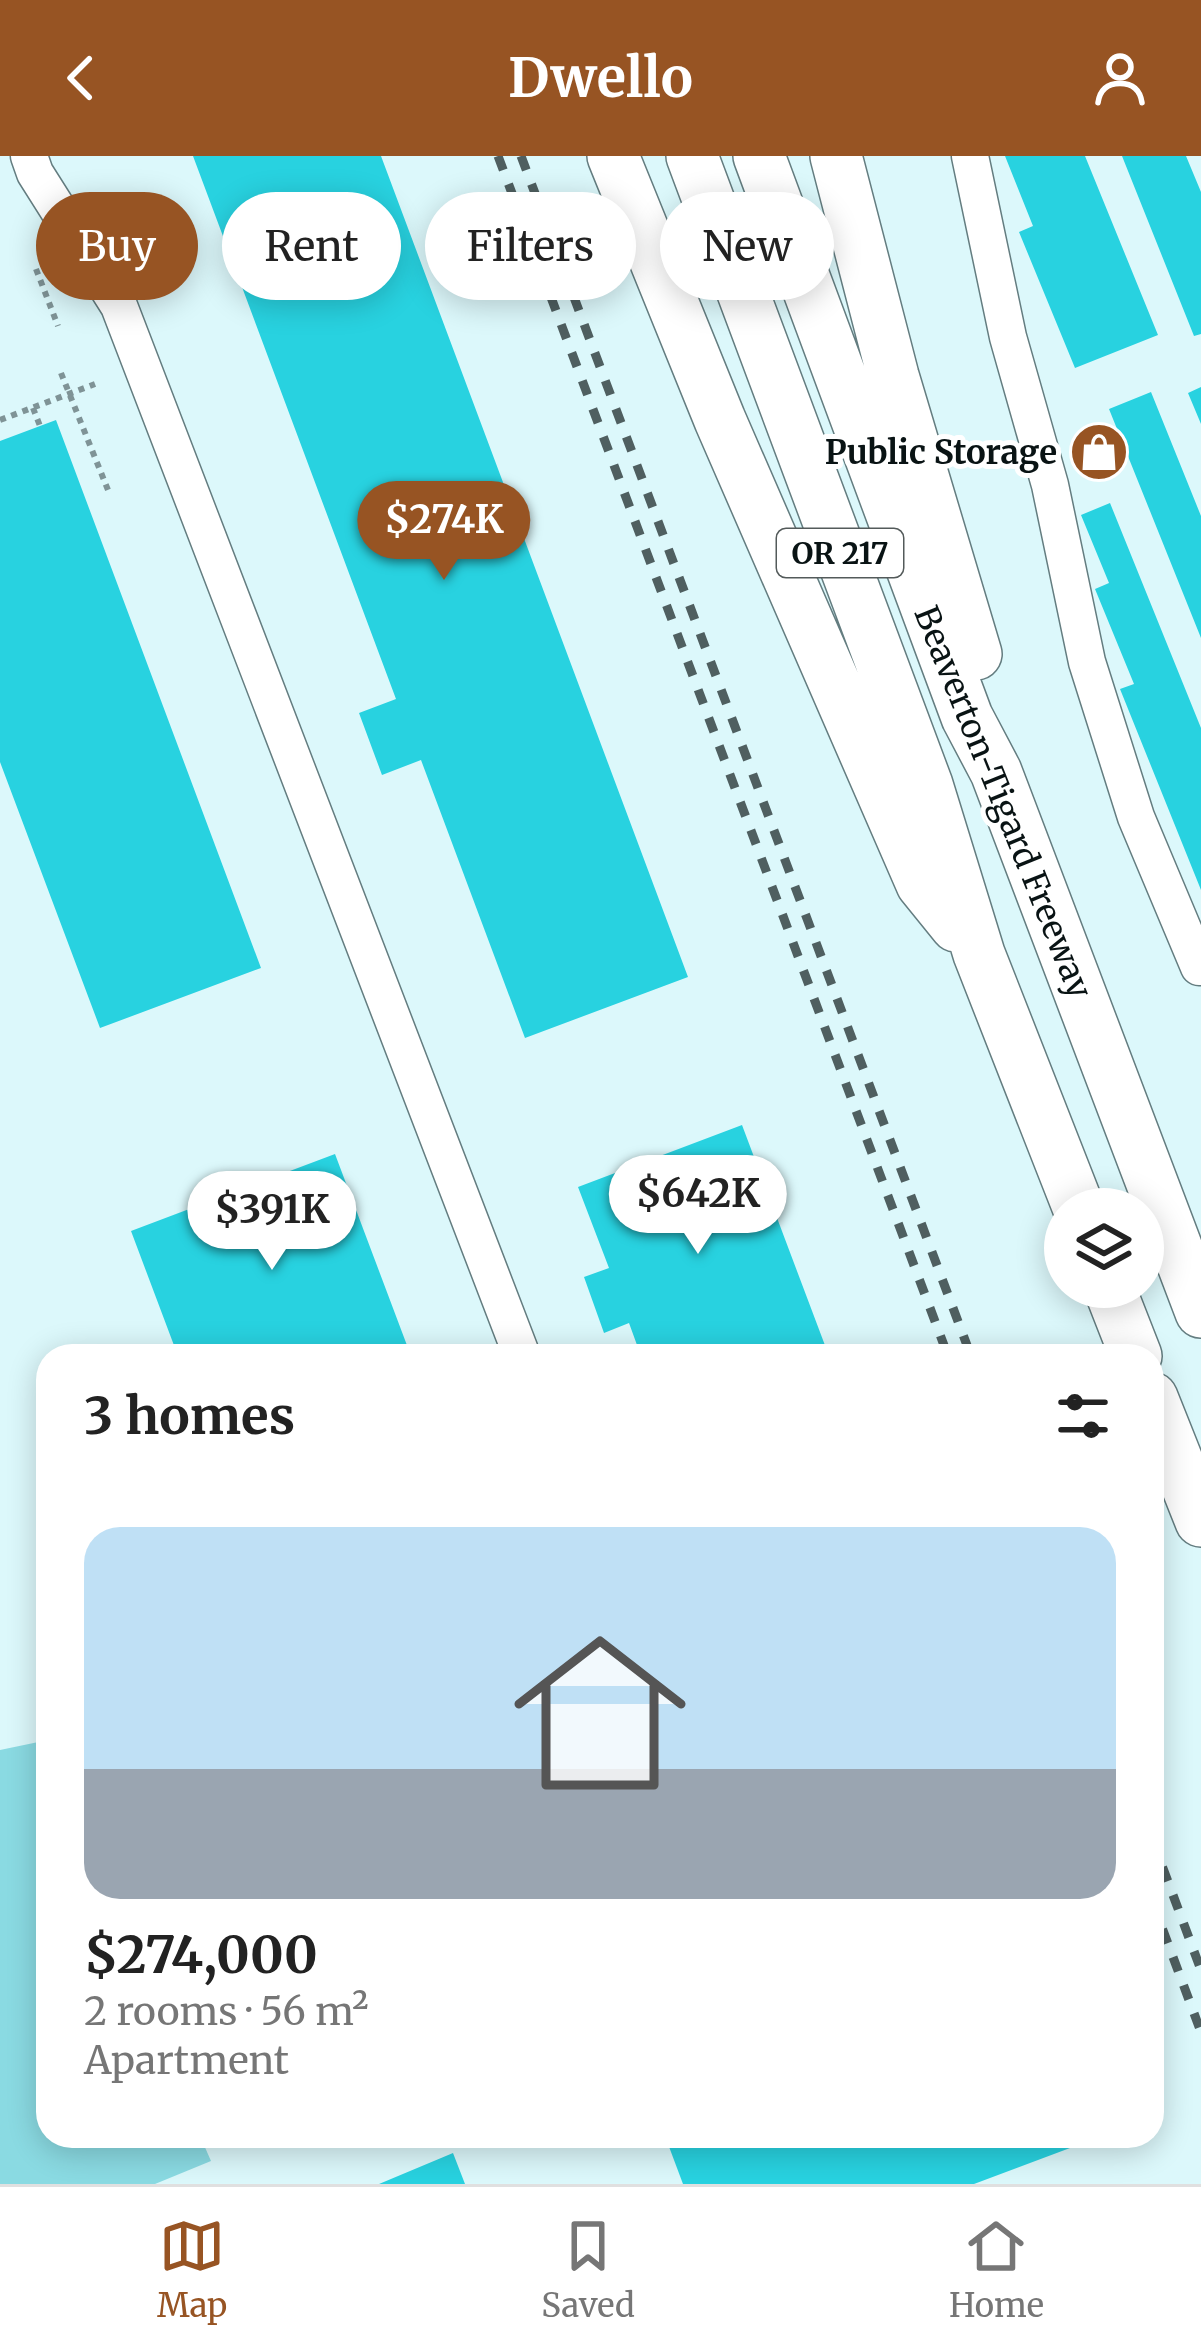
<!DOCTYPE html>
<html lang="en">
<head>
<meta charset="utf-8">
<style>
	body { margin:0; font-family:Merriweather,serif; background:#f6f6f6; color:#222; height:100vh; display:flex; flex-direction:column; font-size:45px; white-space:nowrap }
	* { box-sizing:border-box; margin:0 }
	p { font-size:39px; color:#767676 }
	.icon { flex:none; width:66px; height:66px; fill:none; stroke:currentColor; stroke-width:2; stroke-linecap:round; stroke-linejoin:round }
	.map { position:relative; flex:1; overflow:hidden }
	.side { position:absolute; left:36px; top:1188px; width:1128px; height:804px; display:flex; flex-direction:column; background:#fff; border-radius:36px; box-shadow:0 6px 30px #0003 }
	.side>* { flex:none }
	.guide { position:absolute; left:36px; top:36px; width:1131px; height:108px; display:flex; gap:24px }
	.tools { position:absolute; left:1044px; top:1032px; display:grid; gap:24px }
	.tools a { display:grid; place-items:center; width:120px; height:120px; border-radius:50%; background:#fff; box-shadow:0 6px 30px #0003; font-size:60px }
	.price { position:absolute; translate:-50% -102px; padding:0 27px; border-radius:42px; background:#fff; color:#222; font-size:39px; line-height:78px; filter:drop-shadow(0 3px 6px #0008) }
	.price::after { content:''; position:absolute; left:50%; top:72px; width:36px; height:27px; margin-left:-18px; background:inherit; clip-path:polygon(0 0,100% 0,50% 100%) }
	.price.selected { background:#975423; color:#fff }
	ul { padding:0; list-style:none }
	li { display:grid; align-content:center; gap:24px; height:636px; padding:0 48px }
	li+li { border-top:3px solid #e0e0e0 }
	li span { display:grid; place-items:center; height:372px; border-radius:36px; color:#555 }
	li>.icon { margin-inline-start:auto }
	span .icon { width:216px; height:216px; fill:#fffc; stroke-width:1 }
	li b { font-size:51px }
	h2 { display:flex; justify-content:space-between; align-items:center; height:144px; padding:0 48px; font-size:51px }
	.pill { padding:0 42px; border-radius:54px; background:#fff; box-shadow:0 6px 30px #0003; font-size:42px; line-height:108px }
	.pill.selected { background:#975423; color:#fff }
	header { display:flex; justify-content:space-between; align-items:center; height:156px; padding:0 48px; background:#975423; color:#fff; font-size:54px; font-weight:700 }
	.tab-bar { display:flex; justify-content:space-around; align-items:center; height:168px; border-top:3px solid #e0e0e0; background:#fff; font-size:33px; color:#767676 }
	.tab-bar a { display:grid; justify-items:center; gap:6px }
	.tab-bar .selected { color:#975423 }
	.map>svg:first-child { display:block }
	.park { fill:#8adae2 }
	.building { fill:#28d2e0 }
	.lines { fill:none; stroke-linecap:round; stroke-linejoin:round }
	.minor-casing { stroke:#647d80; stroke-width:39 }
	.highway-casing { stroke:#647d80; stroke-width:54 }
	.path { stroke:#7f9396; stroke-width:6; stroke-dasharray:6 6; stroke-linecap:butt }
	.minor { stroke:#fff; stroke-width:36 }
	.highway { stroke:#fff; stroke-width:51 }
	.rail { stroke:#4f5f60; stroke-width:9; stroke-dasharray:15 15; stroke-linecap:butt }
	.labels { text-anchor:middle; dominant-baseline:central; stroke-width:10; stroke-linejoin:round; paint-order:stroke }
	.shield { fill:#fff; stroke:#535a5a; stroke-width:3 }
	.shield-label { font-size:30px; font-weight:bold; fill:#091314 }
	.poi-label { font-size:33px; font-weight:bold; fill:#091314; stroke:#fff; text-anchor:end }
	.street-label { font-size:33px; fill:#091314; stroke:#fff }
</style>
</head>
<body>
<header><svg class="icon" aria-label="back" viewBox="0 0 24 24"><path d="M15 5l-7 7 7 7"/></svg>Dwello<svg class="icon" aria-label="person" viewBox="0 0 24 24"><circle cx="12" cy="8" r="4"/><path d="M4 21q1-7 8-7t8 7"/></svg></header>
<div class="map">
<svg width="1201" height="2028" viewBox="0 0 1201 2028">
	<rect width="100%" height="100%" fill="#dcf8fb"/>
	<path class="park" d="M48 1584V1980H200L211 2005 155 2028H0V1594Z"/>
	<path class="building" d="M193 0H381L688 821 525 882 421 604 382 619 359 557 396 543Z
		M1005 0H1085L1158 179 1075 212 1019 76 1033 70Z
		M1122 0H1186L1201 36V178L1194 180Z
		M1201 231V268L1188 237Z
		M1151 236 1201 360V482L1109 253Z
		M56 264 261 812 100 872 0 606V285Z
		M1110 347 1201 572V734L1120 533 1134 528 1095 433 1109 427 1081 359Z
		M742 969 829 1200H641L629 1167 604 1177 584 1121 609 1112 578 1031Z
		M335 998 411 1200H178L131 1075Z
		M665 1980H1102L974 2028H683Z
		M453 1997 465 2028H379Z"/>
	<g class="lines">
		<g class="minor-casing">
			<path id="minor" d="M29 0 35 17 119 150 522 1200
				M970 0 1008 181 1050 329 1087 506 1136 661 1199 811"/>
		</g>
		<g class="highway-casing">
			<path id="highway" d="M613 0 720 264 922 728 956 770
				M692 0 927 629 979 798 1079 1053
				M759 0 967 561 996 616 1201 1156
				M836 0 893 220 976 498
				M1109 1131 1136 1200
				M1152 1242 1201 1365"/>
		</g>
		<path class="path" d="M36 113 58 170
			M61 217 110 339
			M33 252 40 270
			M0 264 95 228"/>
		<use href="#minor" class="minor"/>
		<use href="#highway" class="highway"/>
		<path class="rail" d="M498 0 948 1200
			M521 0 971 1200
			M1152 1683 1201 1814
			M1152 1745 1201 1876"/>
	</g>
	<defs>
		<g id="shop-disc" transform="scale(3)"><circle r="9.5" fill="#975423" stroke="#fff"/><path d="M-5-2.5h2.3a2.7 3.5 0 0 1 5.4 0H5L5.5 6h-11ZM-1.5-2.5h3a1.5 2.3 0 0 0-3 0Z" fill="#fff"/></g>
	</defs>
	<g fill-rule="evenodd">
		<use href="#shop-disc" x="1099" y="296"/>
	</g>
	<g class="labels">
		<rect class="shield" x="777" y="373" width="126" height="48" rx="9"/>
		<g class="shield-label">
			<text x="840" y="397">OR 217</text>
		</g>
		<g class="poi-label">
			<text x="1057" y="296">Public Storage</text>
		</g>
		<g class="street-label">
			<text transform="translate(1003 646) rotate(68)">Beaverton-Tigard Freeway</text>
		</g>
	</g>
</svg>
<div class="tools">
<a><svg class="icon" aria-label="layers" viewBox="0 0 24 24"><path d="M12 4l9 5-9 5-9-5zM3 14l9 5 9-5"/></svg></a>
</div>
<b class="price selected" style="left:444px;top:427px">$274K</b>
<b class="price" style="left:698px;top:1101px">$642K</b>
<b class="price" style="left:272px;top:1117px">$391K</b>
<div class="guide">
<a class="pill selected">Buy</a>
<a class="pill">Rent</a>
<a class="pill">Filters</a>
<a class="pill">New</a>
</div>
<section class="side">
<h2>3 homes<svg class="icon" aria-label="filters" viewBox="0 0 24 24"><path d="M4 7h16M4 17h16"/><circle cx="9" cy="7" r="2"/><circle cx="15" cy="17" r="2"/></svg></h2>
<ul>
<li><span style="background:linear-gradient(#bfe0f5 65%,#9aa5b1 0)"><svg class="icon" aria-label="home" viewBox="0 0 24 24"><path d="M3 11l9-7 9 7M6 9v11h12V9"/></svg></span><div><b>$274,000</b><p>2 rooms · 56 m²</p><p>Apartment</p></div></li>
</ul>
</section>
</div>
<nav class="tab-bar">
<a class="selected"><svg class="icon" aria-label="map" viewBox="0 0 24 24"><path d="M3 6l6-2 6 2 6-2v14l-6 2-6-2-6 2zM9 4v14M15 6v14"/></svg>Map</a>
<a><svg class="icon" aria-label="saved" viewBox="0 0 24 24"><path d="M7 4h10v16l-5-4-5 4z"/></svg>Saved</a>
<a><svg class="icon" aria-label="home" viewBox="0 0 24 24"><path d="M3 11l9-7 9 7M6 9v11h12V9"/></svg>Home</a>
</nav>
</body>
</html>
